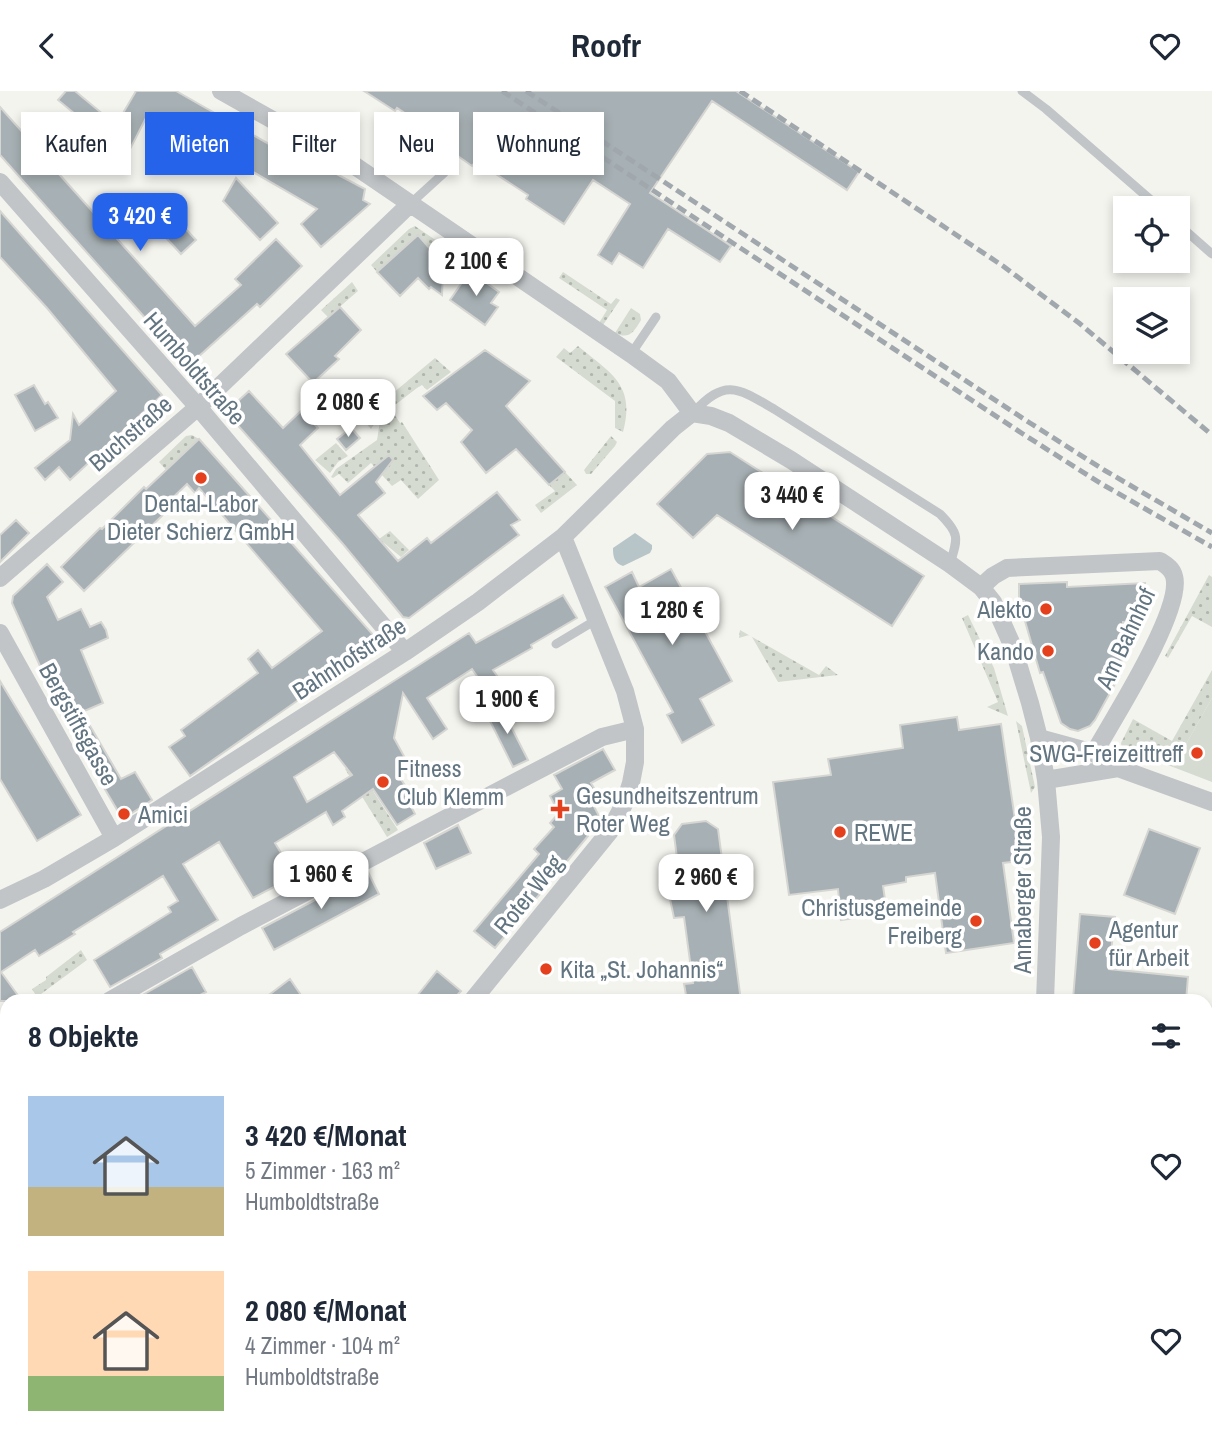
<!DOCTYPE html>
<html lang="de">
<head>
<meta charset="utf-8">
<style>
	body { margin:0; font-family:"Archivo Narrow",sans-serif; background:#f2f2f3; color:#1f2937; height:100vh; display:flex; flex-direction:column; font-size:26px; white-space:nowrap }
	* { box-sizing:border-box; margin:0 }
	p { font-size:23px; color:#747a83 }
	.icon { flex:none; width:38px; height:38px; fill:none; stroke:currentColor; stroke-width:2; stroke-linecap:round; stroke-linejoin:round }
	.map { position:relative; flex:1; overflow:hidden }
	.side { position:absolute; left:0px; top:903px; width:1213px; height:450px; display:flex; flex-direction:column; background:#fff; border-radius:21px 21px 0 0; box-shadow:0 4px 10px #0003 }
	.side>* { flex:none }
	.banner { position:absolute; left:21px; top:21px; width:700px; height:63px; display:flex; gap:14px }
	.tools { position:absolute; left:1113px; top:105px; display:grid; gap:14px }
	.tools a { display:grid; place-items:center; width:77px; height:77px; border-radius:0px; background:#fff; box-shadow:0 4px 10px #0003; font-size:35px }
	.price { position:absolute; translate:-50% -60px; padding:0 16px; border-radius:14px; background:#fff; color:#222; font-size:23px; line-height:46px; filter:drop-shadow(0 2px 4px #0008) }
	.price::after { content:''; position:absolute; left:50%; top:42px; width:21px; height:16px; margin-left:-10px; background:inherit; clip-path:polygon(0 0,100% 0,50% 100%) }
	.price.active { background:#2563eb; color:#fff }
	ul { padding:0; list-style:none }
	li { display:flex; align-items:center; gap:21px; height:175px; padding:0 28px }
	li span { display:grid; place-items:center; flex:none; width:196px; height:140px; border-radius:0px; color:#555 }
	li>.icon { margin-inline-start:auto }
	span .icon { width:84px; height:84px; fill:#fffc; stroke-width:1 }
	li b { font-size:30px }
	h2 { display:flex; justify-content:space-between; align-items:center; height:84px; padding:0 28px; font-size:30px }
	.pill { padding:0 24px; border-radius:0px; background:#fff; box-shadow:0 4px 10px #0003; font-size:24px; line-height:63px }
	.pill.active { background:#2563eb; color:#fff }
	header { display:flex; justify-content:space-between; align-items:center; height:91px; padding:0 28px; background:#fff; font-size:32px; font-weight:800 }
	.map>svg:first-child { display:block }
	.grass { fill:url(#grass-dots) }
	.pitch { fill:#d5dbd0 }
	.water { fill:#b8c5c8 }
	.building { fill:#a7b0b4; stroke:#d5d5d2; stroke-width:2; fill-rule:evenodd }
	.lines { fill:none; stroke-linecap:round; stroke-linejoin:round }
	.service { stroke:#c1c5c8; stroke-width:9 }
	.minor { stroke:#c1c5c8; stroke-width:18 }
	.rail { stroke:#a1a8ad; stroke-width:5; stroke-dasharray:10 5; stroke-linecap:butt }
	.poi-dot { fill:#e5401e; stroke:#fff; stroke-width:2.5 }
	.labels { text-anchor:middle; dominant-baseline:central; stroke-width:7; stroke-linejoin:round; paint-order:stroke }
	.street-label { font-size:24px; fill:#627581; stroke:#fff }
	.poi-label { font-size:24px; fill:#627581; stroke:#fff; text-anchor:start }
</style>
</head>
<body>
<header><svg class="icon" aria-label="back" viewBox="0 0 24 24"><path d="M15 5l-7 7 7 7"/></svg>Roofr<svg class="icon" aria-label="heart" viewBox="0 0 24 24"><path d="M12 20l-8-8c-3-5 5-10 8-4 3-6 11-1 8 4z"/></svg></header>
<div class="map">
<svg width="1212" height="1352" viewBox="0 0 1212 1352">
	<defs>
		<pattern id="grass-dots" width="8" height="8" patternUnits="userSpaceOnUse" patternTransform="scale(1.75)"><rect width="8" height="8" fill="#d5dbd0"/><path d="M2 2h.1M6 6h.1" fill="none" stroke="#b0b6ae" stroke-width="1.8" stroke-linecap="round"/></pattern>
	</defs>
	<rect width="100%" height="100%" fill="#f4f4ef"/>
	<path class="grass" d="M415 135 453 161 447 166 444 159H431L418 145 377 181 371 174 409 138Z
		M563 181 611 213 616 207 620 209 603 234 599 232 607 219 559 187Z
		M352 191 358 200 328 226 321 219Z
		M631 217 640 223 641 229C634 241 629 249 615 242Z
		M578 255C610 282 636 293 623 341L615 337V310L556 266 564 257 570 262Z
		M435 267 451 281 427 299 422 294 417 297 378 327 371 338 362 328Z
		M392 320 400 332 402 331 439 389 418 408 401 389 392 395 371 372 348 392 339 383 333 387 331 386 336 378 377 349 380 330Z
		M192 344 199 348 166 379 159 371 186 345Z
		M611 345 617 351 615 355 591 383H586L584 379Z
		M336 352 348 365 338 371 330 382 315 369Z
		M565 381 577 394 541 422 535 414 555 400 549 394Z
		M390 440 409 459 401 466 379 448Z
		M1209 484 1212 486V536L1192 525 1168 567 1165 565Z
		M968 524 994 577 1008 625 987 616 998 611 962 527Z
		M740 539 819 584 826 575 838 584 778 591 752 546 749 544 739 547Z
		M1212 579V607L1173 676 1122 657 1121 652 1133 628 1172 650Z
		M1016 630 1022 635 1035 696 1031 702Z
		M355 672 398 739 387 746 345 678Z
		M81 859 87 869 37 906 32 898 46 889V886Z
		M1206 940 1212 944V1089L1206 1098Z"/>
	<path class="pitch" d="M1212 607V691L1173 676Z"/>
	<path class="water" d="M635 442 652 454V458L650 462 623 475C614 472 613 466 613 457Z"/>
	<path class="building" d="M66 0H75L116 34 136 0H176L318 81 331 80 365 98 363 109 370 113 321 156 301 133 317 118 203 52 191 47 190 50 147 25 127 64 107 54 109 51 58 9Z
		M364 0H736L859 81 847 99 712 10 650 102 731 155 720 171 668 138 643 177 619 162 612 173 598 164 630 113 593 89 564 133 526 108 528 104 476 70 472 75 445 56 448 51 397 17 395 20Z
		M0 16 50 72 71 53 81 64 59 83 195 235 241 194 235 188 276 148 302 175 260 216 257 213 188 275 0 64Z
		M236 87 278 132 260 149 223 110Z
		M0 120 162 304 70 389 59 376 45 389 35 377 70 349 73 323 79 334 116 300 47 217 0 166Z
		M171 122 196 149 181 163 156 136Z
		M418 144 431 159H444L442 204 431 196 429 198 418 187 400 205 377 181Z
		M470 180 499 201 491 212 498 216 485 234 450 209Z
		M340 216 361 239 335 265 339 268 313 292 286 263Z
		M485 259 530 290 506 315 565 381 549 394 516 358 486 382 461 351 472 339 446 312 437 319 423 305Z
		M34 294 45 313 48 311 58 327 35 340 15 304Z
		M249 300 283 337 302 319 318 337 300 354 340 404 389 364 393 369 376 391 385 402 358 424 398 470 427 447 431 452 497 401 520 429 511 434 519 444 409 527 403 526 343 453 226 321Z
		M351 337 360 347 346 359 337 348Z
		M199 348 375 546 374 556 190 685 169 656 185 645 181 639 254 585 258 582 248 568 258 559 272 577 322 540 199 397 195 402 187 393 163 416 167 420 84 500 61 476 100 437 102 438 144 396 146 398Z
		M730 361 924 485 892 535 717 424 693 447 657 413 707 363Z
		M16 429 29 442 0 471V444Z
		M47 473 63 491 47 506 58 529 81 518 90 536 101 531 106 539 108 547 81 559 103 612 82 621 121 688 135 681 152 709 129 724 119 722 64 629 12 512 13 505Z
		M671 478 732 590 700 608 714 634 682 652 667 624 673 621 605 496 632 481 639 496Z
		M1067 491V496L1145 492 1146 521H1143L1144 530 1123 531 1121 582 1095 629 1090 635 1078 640 1070 638 1061 632 1043 581 1040 582 1025 530 1024 510H1019V493Z
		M563 504 577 527 531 554 532 557 493 579 509 602 495 611 472 578 427 607 447 638 433 648 403 602 394 647 411 678 399 685 411 704 406 706 415 723 397 734 373 698 342 720 345 726 333 734 326 721 275 752 295 785 253 807 219 751 183 773 218 829 160 863 162 867 110 896 94 869 171 821 168 816 178 810 163 785 73 841 75 843 39 865 35 859 1 881 22 910H0V841L469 542 476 552ZM334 661 352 684 307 711 294 686Z
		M0 590 81 724 37 750 0 688Z
		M500 614 528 669 513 676 486 622Z
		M957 626 959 639 1001 633 1021 770 1003 772 1014 852 946 862 935 782 906 786V791L883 795 887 822 841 829 838 798 789 804 773 691 831 684 828 668 903 657 900 634Z
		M603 658 615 679 591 692 597 702 589 706 599 725 583 734 588 745 495 857 474 840 539 763 534 758 554 736 550 732 559 722 550 705 562 698 554 684Z
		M706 730 718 738 741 910H687L684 893 693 892 684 826 674 827 670 808 682 806 674 744 682 733Z
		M458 734 471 762 436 778 424 752Z
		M1149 738 1200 757 1175 823 1124 804Z
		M368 781 379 803 274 859 262 837Z
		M1080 823 1115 826 1109 878 1188 886 1186 910H1098L1073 908Z
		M192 876 206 901 189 910H132Z
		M437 880 461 900 452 910H413Z
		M290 888 305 910H261Z"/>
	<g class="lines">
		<path class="service" d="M1022 0 1046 18 1160 117
			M410 113 444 82
			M1178 133 1212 163
			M631 263 656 226
			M694 321C725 287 738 297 774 318L940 423C960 443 958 447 950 473
			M556 553 596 529
			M0 1343 7 1342
			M377 1346 380 1352"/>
		<path class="minor" d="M221 0 355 75 631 263 668 290 692 322 711 325 729 332 791 369 950 473 981 496 993 511 1013 556 1030 612 1039 647 1046 689 1051 746 1045 910
			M0 91 198 316 405 561
			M0 487 198 316 410 113
			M981 496 993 485 1007 477 1160 470C1166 474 1172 477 1174 485 1184 518 1112 630 1094 662
			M0 542 114 747
			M1039 647 1094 662 1118 677 1212 711
			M1046 689 1118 677
			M0 809 44 788 114 747 405 561 478 511 563 446 673 337 692 322
			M109 910 241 835 508 695 602 646 635 638
			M472 910 610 740 625 711 631 692 635 671V638L625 600 563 446
			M0 953 7 962
			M1206 1129 1212 1120
			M1206 1174H1212
			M297 1346 301 1352
			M1118 1346V1352
			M120 1352 128 1346"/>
		<path class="rail" d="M502 0 1023 343 1100 392 1212 456
			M526 0 1030 332 1104 379 1212 442
			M740 0 1003 175 1079 232 1212 344"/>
	</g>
	<g class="poi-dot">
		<circle cx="201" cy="387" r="7"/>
		<circle cx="1046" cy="518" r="7"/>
		<circle cx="1048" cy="560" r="7"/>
		<circle cx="1197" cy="662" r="7"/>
		<circle cx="383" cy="691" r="7"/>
		<path d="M556.5 707.5h7v7h7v7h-7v7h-7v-7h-7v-7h7z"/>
		<circle cx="124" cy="723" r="7"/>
		<circle cx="840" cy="741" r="7"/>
		<circle cx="976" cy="830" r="7"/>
		<circle cx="1095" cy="852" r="7"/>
		<circle cx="546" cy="878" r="7"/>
	</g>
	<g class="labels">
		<g class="street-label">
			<text transform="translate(195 277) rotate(49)">Humboldtstraße</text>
			<text transform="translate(130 342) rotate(-41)">Buchstraße</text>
			<text transform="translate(1125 547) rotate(-65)">Am Bahnhof</text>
			<text transform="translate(349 567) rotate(-33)">Bahnhofstraße</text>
			<text transform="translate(79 633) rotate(61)">Bergstiftsgasse</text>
			<text transform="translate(1022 799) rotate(-90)">Annaberger Straße</text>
			<text transform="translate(528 803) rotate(-51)">Roter Weg</text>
		</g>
		<g class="poi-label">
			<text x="201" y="412" text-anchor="middle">Dental-Labor<tspan x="201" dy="28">Dieter Schierz GmbH</tspan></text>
			<text x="1032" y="518" text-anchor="end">Alekto</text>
			<text x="1034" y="560" text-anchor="end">Kando</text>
			<text x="1183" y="662" text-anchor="end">SWG-Freizeittreff</text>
			<text x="397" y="677">Fitness<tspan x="397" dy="28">Club Klemm</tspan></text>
			<text x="576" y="704">Gesundheitszentrum<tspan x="576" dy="28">Roter Weg</tspan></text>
			<text x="138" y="723">Amici</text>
			<text x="854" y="741">REWE</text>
			<text x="962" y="816" text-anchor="end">Christusgemeinde<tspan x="962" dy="28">Freiberg</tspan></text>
			<text x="1109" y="838">Agentur<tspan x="1109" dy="28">für Arbeit</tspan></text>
			<text x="560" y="878">Kita „St. Johannis“</text>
		</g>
	</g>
</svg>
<div class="tools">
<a><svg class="icon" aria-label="locate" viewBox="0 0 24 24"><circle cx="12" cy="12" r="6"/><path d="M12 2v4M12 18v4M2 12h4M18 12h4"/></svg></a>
<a><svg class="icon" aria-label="layers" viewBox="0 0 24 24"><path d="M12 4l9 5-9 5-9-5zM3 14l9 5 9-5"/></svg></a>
</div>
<b class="price active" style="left:140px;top:162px">3 420 €</b>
<b class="price" style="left:476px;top:207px">2 100 €</b>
<b class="price" style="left:348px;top:348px">2 080 €</b>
<b class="price" style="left:792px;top:441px">3 440 €</b>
<b class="price" style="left:672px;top:556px">1 280 €</b>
<b class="price" style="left:507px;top:645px">1 900 €</b>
<b class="price" style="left:321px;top:820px">1 960 €</b>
<b class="price" style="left:706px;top:823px">2 960 €</b>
<div class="banner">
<a class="pill">Kaufen</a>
<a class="pill active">Mieten</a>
<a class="pill">Filter</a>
<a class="pill">Neu</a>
<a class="pill">Wohnung</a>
</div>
<section class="side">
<h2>8 Objekte<svg class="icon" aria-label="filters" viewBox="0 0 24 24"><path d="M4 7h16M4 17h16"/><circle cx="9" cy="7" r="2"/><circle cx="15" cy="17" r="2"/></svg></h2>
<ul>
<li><span style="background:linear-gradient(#a9c7e8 65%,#c2b280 0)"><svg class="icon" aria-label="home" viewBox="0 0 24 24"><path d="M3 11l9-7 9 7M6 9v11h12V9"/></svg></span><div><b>3 420 €/Monat</b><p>5 Zimmer · 163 m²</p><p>Humboldtstraße</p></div><svg class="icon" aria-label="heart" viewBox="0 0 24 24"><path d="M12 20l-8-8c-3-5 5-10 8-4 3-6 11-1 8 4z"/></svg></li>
<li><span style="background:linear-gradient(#ffd9b3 75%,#8fb573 0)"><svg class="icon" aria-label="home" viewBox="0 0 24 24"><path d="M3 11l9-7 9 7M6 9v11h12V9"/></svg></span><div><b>2 080 €/Monat</b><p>4 Zimmer · 104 m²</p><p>Humboldtstraße</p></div><svg class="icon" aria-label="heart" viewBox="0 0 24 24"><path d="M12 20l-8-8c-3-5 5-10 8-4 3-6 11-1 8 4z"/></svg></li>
</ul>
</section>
</div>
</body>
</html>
